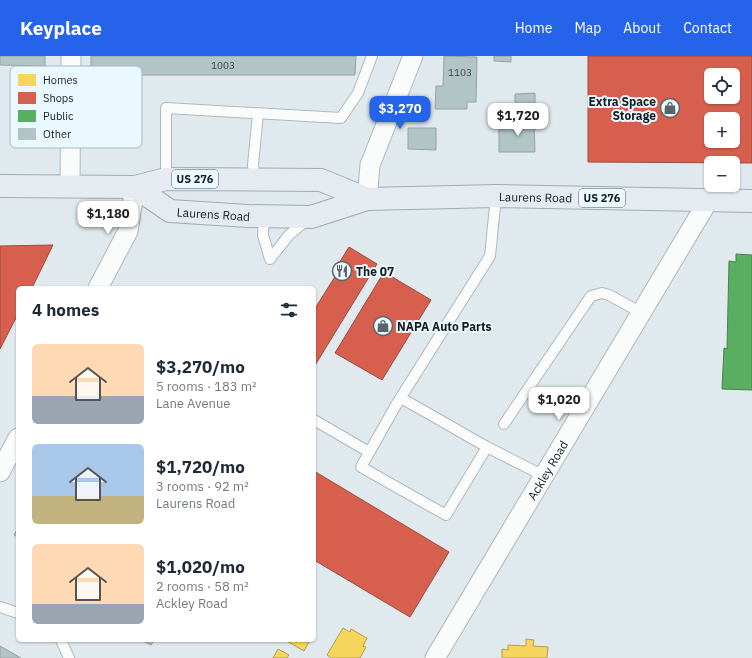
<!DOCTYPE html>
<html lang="en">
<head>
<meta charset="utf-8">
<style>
	body { margin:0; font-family:"IBM Plex Sans",sans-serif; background:#f6f6f7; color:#1f2937; height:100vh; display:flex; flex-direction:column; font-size:15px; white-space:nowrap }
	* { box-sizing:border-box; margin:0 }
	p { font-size:13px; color:#747a83 }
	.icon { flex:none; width:22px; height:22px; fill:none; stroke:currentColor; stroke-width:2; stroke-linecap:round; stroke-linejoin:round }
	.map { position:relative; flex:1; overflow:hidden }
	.panel { position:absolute; left:16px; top:230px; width:300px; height:356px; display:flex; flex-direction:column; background:#fff; border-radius:6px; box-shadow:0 1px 3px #0004 }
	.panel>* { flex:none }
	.buttons { position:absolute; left:704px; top:12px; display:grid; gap:8px }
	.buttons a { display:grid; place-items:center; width:36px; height:36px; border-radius:6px; background:#fff; box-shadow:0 1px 3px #0004; font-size:20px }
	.price { position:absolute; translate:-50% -34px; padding:0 9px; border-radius:8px; background:#fff; color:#222; font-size:13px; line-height:26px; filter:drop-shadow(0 1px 2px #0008) }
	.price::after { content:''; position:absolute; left:50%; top:24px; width:12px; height:9px; margin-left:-6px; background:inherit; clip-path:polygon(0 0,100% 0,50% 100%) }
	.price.on { background:#2563eb; color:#fff }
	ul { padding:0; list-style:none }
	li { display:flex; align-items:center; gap:12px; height:100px; padding:0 16px }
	li span { display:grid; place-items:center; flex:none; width:112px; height:80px; border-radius:6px; color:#555 }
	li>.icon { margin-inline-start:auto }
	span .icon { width:48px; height:48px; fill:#fffc; stroke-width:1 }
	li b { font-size:17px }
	h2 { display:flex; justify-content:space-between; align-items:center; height:48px; padding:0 16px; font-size:17px }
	header { display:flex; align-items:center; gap:24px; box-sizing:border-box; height:56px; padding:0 20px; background:#2563eb; color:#fff }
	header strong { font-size:19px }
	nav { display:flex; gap:22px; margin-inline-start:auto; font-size:14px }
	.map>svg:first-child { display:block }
	.homes { fill:#f6d55c; stroke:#b39e4a }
	.shops { fill:#d6604d; stroke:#9d4c3f; fill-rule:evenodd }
	.public { fill:#5aae61; stroke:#46824d }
	.building { fill:#b1c5c5; stroke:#99a0a2 }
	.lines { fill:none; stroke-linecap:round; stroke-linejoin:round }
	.service-casing { stroke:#b1b8bb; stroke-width:12 }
	.minor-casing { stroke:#b1b8bb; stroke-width:21 }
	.primary-casing { stroke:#a0abb6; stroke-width:24 }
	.service { stroke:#fafcfc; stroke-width:10 }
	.minor { stroke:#fafcfc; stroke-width:19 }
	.primary { stroke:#e5ebf0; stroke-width:22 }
	.labels { text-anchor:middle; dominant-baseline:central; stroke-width:4; stroke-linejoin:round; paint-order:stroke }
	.number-label { font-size:10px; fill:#3e4748 }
	.shield { fill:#e9f9ff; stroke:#565f62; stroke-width:1 }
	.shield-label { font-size:11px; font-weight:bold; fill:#171d1f }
	.poi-label { font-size:12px; font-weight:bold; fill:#171d1f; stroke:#e9f9ff; text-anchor:start }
	.street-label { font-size:12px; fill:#171d1f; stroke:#e9f9ff }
	.key { fill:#e9f9ff; stroke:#aab7bc; stroke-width:1 }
	.key-label { font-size:11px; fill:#171d1f }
</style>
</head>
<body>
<header>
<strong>Keyplace</strong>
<nav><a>Home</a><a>Map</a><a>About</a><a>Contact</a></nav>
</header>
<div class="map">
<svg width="752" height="602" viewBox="0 0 752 602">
	<rect width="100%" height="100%" fill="#e0e9ed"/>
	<path class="homes" d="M343 572 350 576 351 573 367 582 363 590 366 591 360 602H331L327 599Z
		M526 583 534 584 533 590 548 591 547 602H502V593L508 594V589L526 590Z
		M285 584H310L304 595Z
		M278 593 289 599 287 602H273Z"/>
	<path class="shops" d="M588 0H752V107L588 106ZM711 19H733V41H711ZM711 63H733V85H711Z
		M53 189 32 232H18V258L0 293V190Z
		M349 191 377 208 314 311V254L336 219 333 217Z
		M384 216 431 244 382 324 335 297Z
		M314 415 449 496 410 561 314 504Z"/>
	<path class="public" d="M736 198 752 199V334L722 333 724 292 727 293 729 205 736 206Z"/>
	<path class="building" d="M0 0H45V10L0 9Z
		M91 0H356L355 19H91Z
		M444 0 477 1 476 46H467V53H435L436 30H443Z
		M494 0H511V6L494 5Z
		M535 37V56H515V38Z
		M511 63H534L535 96H499V71H511Z
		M408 72H436V94L408 93Z
		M18 472V481L14 479Z
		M141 584H154L151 589Z
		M0 590 21 602H0Z"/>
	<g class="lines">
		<g class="service-casing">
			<path id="service" d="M166 123V52L341 62 358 37 372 0
				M255 123 253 109 258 57
				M264 159 263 179 270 203
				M270 203 289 179 308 163
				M401 342 487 391 446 459 361 411 396 349 490 200 496 140
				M314 364 369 396
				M504 368 591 240 602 237 609 239 642 257
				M487 391 544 420
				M0 551 18 557
				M61 584 69 602"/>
		</g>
		<g class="minor-casing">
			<g id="minor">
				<path d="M70 131 71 0"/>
				<path d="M367 143 370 109 413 0"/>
				<path d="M98 232 128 175 135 131"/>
				<path d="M0 416 18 382"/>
				<path id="s1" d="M435 602 708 145"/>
			</g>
		</g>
		<g class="primary-casing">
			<g id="primary">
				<path d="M0 130 135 131 166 123 321 124 367 143"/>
				<path id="s2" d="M135 131 170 155 248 160 311 161 367 143 496 140 752 145"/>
			</g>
		</g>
		<use href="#service" class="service"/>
		<use href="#minor" class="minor"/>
		<use href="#primary" class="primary"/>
	</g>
	<defs>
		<g id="shop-ring" transform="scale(1)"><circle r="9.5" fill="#e9f9ff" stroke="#5d6467" stroke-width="1.5"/><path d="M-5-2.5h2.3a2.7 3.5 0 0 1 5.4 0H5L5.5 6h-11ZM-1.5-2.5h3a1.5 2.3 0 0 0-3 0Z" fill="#5d6467"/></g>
		<g id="restaurant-ring" transform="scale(1)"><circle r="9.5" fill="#e9f9ff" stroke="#5d6467" stroke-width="1.5"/><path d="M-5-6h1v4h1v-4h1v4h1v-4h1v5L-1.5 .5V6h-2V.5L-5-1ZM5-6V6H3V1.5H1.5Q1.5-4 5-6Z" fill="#5d6467"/></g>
	</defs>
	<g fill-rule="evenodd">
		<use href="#shop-ring" x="670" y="52"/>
		<use href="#restaurant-ring" x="342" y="215"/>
		<use href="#shop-ring" x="383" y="270"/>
	</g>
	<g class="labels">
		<g class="number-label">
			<text x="223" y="9">1003</text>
			<text x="460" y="16">1103</text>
		</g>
		<g class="shield">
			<rect x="172" y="114" width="46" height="18" rx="3"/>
			<rect x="579" y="133" width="46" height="18" rx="3"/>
		</g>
		<g class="shield-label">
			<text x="195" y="123">US 276</text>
			<text x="602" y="142">US 276</text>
		</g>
		<g class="poi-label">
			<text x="656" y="45" text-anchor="end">Extra Space<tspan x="656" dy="14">Storage</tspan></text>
			<text x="356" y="215">The 07</text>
			<text x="397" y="270">NAPA Auto Parts</text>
		</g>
		<g class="street-label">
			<text stroke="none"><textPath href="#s2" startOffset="411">Laurens Road</textPath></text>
			<text stroke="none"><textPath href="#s2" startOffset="86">Laurens Road</textPath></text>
			<text stroke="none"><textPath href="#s1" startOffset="219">Ackley Road</textPath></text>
		</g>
	</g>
	<rect x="10" y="10" width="132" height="82" rx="6" class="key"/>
	<rect x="18" y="18" width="18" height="12" fill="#f6d55c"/>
	<rect x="18" y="36" width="18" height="12" fill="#d6604d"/>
	<rect x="18" y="54" width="18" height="12" fill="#5aae61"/>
	<rect x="18" y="72" width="18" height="12" fill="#b1c5c5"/>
	<g class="key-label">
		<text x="43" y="28">Homes</text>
		<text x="43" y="46">Shops</text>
		<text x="43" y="64">Public</text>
		<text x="43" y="82">Other</text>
	</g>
</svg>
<div class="buttons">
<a><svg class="icon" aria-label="locate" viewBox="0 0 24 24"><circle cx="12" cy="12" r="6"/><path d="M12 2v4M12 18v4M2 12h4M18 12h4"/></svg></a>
<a>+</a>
<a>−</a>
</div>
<b class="price on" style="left:400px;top:74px">$3,270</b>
<b class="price" style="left:518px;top:81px">$1,720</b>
<b class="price" style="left:108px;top:179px">$1,180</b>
<b class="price" style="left:559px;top:365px">$1,020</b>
<section class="panel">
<h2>4 homes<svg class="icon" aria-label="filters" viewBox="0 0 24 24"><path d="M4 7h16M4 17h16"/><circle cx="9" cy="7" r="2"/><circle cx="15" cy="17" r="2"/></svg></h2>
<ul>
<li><span style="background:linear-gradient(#ffd9b3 65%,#9aa5b1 0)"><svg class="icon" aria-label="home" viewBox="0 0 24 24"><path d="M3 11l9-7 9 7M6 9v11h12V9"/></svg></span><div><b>$3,270/mo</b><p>5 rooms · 183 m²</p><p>Lane Avenue</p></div></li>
<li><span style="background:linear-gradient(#a9c7e8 65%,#c2b280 0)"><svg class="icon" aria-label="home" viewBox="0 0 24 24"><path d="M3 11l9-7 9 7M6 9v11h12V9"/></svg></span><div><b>$1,720/mo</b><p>3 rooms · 92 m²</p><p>Laurens Road</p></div></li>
<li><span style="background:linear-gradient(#ffd9b3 75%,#9aa5b1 0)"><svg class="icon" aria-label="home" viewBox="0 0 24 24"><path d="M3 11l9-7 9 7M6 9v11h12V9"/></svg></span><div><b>$1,020/mo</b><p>2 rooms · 58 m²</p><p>Ackley Road</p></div></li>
</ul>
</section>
</div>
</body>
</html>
